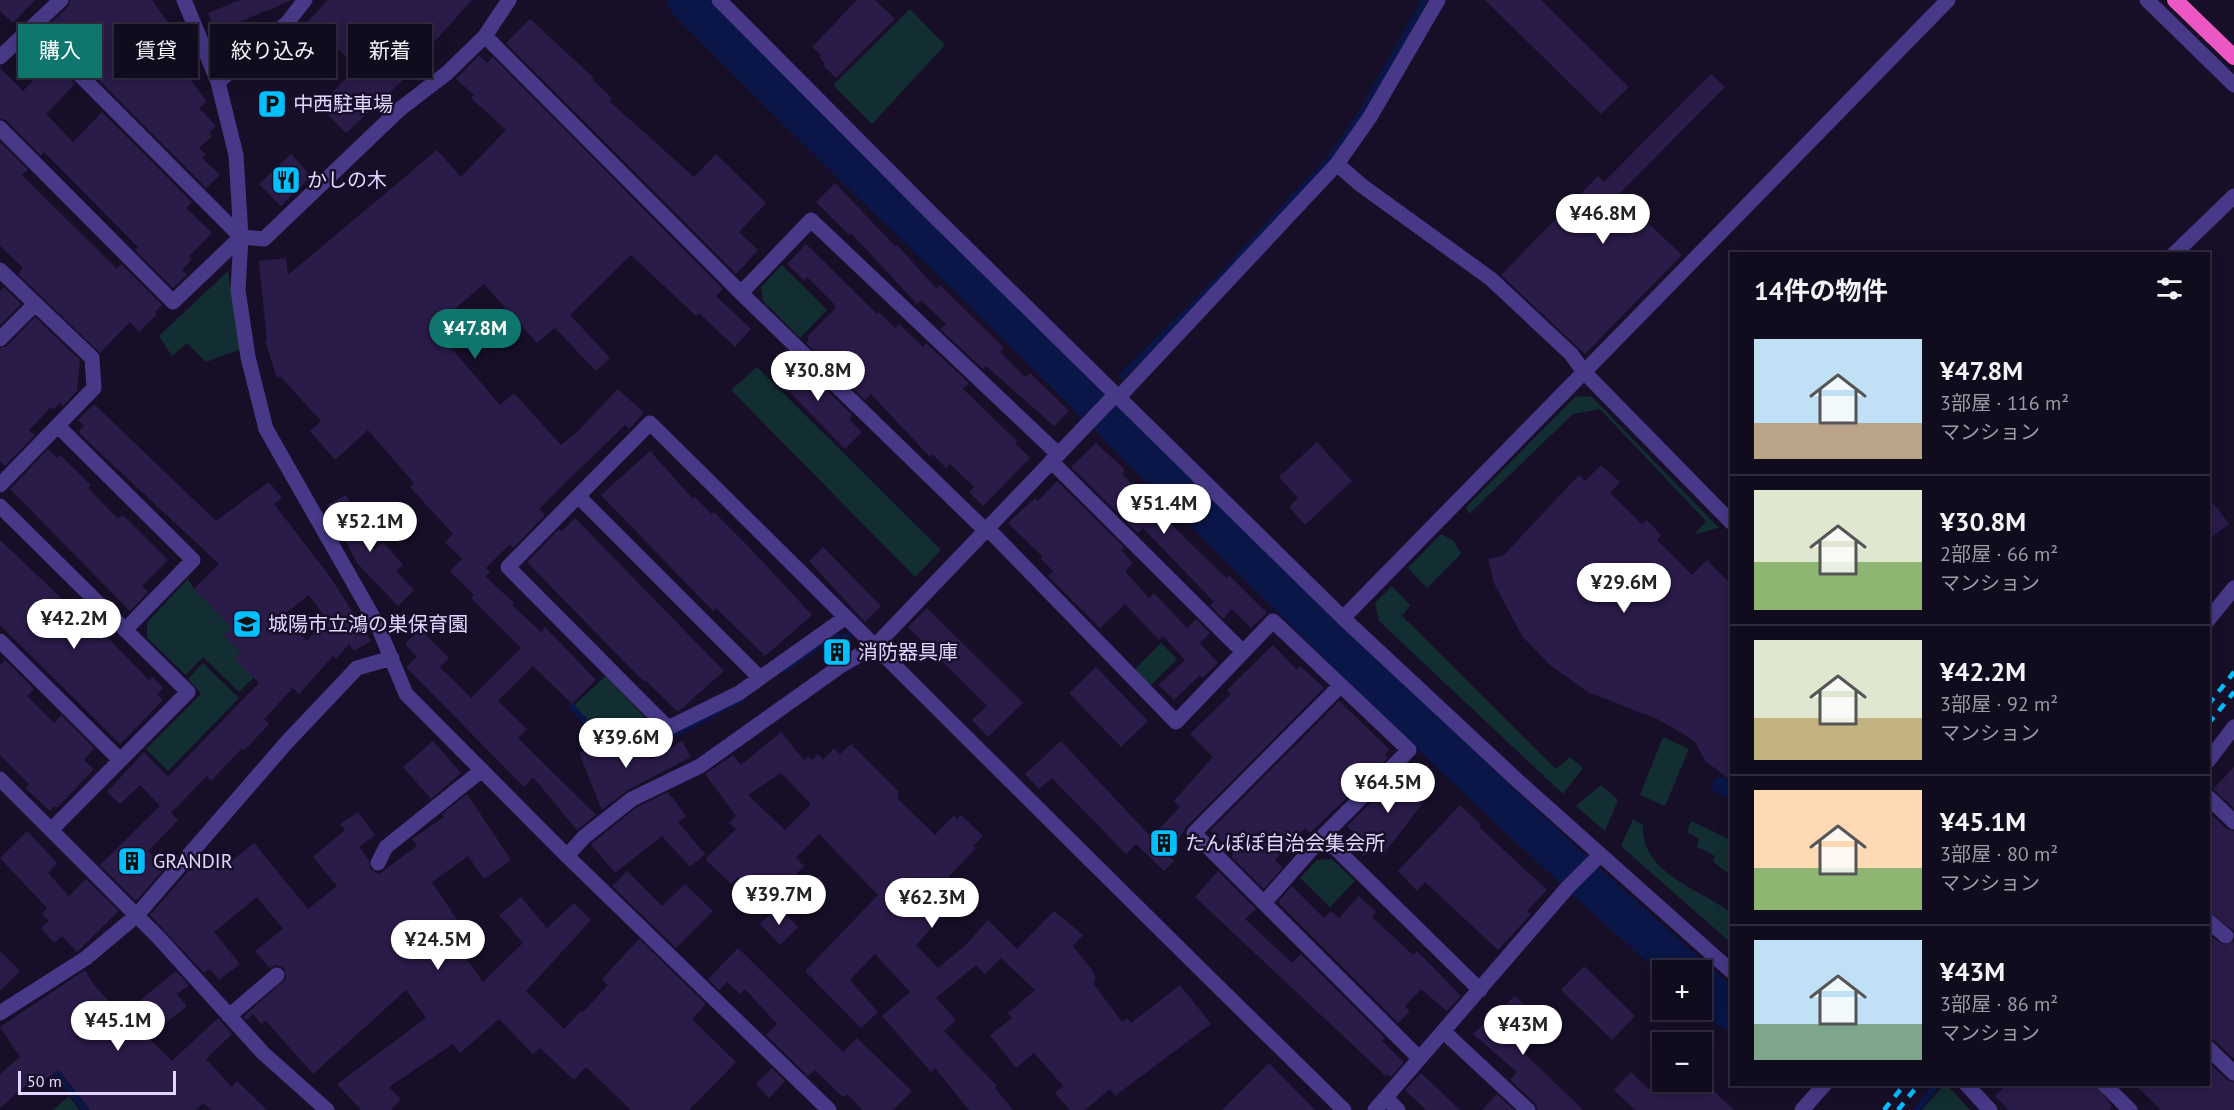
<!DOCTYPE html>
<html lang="ja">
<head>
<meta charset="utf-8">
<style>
	body { margin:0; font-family:"PT Sans","Noto Sans JP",sans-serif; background:#1a1427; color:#f1f3f6; height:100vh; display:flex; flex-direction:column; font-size:22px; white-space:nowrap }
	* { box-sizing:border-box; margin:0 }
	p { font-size:20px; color:#9c9ba4 }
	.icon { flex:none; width:33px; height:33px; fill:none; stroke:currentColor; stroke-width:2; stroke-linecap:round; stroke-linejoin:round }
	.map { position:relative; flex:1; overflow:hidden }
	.sheet { position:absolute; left:1730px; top:252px; width:480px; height:834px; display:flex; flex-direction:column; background:#110b1e; border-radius:0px; box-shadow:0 3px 15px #0003,0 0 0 2px #302b3c }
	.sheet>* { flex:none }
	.hud { position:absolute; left:18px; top:24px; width:570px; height:54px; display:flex; gap:12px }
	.tools { position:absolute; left:1652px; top:960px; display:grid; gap:12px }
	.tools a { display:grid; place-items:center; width:60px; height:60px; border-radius:0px; background:#110b1e; box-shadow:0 3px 15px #0003,0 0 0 2px #302b3c; font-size:30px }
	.scale { position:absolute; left:18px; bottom:15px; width:158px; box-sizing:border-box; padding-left:6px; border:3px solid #e1d6ff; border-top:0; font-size:16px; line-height:21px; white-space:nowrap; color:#e1d6ff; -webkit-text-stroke:4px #170f28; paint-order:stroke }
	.price { position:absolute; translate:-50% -51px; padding:0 14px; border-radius:21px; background:#fff; color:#222; font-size:20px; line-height:39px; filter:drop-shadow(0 2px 3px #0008) }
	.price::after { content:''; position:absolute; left:50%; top:36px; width:18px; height:14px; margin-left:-9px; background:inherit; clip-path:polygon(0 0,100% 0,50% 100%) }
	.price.on { background:#0f766e; color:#fff }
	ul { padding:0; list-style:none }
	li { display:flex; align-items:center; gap:18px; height:150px; padding:0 24px }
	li+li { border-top:2px solid #302b3c }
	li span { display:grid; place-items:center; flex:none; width:168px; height:120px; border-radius:0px; color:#555 }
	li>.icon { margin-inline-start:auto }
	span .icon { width:72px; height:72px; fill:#fffc; stroke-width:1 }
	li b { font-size:26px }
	h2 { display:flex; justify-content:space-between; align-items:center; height:72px; padding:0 24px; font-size:26px }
	.pill { padding:0 21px; border-radius:0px; background:#110b1e; box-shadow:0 3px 15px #0003,0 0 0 2px #302b3c; font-size:21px; line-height:54px }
	.pill.on { background:#0f766e; color:#fff }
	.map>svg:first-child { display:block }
	.green { fill:#122e32 }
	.water { fill:#091647 }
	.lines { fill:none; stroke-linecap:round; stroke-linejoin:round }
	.stream { stroke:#091647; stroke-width:6 }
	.river { stroke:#091647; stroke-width:38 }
	.building { fill:#2b1b49; fill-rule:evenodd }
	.minor { stroke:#483988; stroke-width:15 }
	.tertiary { stroke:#483988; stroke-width:15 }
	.trunk { stroke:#ed57c4; stroke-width:16 }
	.rail { stroke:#02bfff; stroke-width:4.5; stroke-dasharray:9 8; stroke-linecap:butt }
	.labels { text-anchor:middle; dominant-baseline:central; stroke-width:5; stroke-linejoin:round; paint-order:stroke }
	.poi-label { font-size:20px; fill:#e1d6ff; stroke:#170f28; text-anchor:start }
</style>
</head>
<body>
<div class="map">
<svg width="2234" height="1110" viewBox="0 0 2234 1110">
	<rect width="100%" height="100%" fill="#170f28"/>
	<path class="green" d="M910 9 945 45 872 124 833 85Z
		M782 265 827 310 800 338 763 301 761 287Z
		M228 271 241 349 206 362 187 343 172 356 159 336Z
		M757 367 941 550 915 577 731 390Z
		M1576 396 1592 397 1719 528 1695 534 1706 521 1600 409 1573 414 1469 514 1466 508 1469 504Z
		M1441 534 1454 541 1461 554 1427 588 1408 568Z
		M188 579 194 589 231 627 224 636 241 652 235 659 254 677 239 692 203 657 186 675 147 638V622Z
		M1392 586 1410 605 1402 616 1556 769 1570 757 1583 768 1563 794 1379 621 1375 603Z
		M1161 643 1177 659 1149 687 1133 671Z
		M203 663 239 698 168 771 146 749 201 694 188 679Z
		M606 676 656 729 600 738 572 707Z
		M1663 737 1689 749 1665 806 1640 795Z
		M1601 785 1618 800 1605 831 1576 806Z
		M1633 819 1643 825C1641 874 1700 889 1731 912V943L1621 846Z
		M1691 821 1731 840V875L1713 862 1715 856 1697 847 1699 839 1687 832Z
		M1332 859 1355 881 1330 907 1300 878 1317 860Z
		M1944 1085H1947L1970 1110H1922Z
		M69 1096 79 1110H53Z"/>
	<path class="water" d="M1716 777 1731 780V800L1711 789Z"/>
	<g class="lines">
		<path class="stream" d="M1122 376 1192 307 1330 158 1362 112 1425 0
			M785 669 830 638 849 636
			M572 707 600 738 633 735 664 740 742 699
			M52 1066 85 1110
			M1917 1110 1937 1084"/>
		<path class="river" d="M686 0C818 135 956 264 1089 398 1284 593 1478 788 1685 970
			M1701 984 1731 1011"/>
	</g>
	<path class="building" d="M0 0H35L13 23 0 11Z
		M70 0H152L173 30 167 35 185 58 179 63 207 102 199 108 216 126 209 133 212 136 199 148 206 154 202 158 220 175 206 188 46 27 68 7Z
		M240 0H292L237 23 240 30 219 39 208 13Z
		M328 0H472L427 50 430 53 418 66 346 133 319 106 357 67 323 35 319 40 304 25Z
		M857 0H875L895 19 836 78 824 66 825 64 819 57 821 55 812 47Z
		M1485 0H1541L1629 87 1601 114Z
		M530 19 594 78 592 79 612 98 609 101 694 177 716 154 766 203 739 232 758 250 736 274 506 43Z
		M479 55 487 63 493 57 723 289 716 296 751 329 735 347 699 313 696 316 631 255 570 315 610 358 596 371 555 328 537 343 484 284 433 327 500 405 514 393 561 445 575 434 618 389 644 413 629 429 625 425 570 478 539 509 545 515 513 548 510 544 486 568 490 572 485 576 514 603 512 605 541 632 545 627 596 680 572 704 533 666 498 701 527 729 518 738 596 815 577 830 533 777 524 787 406 667 417 657 405 644 420 629 449 658 440 667 471 698 521 648 471 598 474 595 450 571 462 559 445 542 453 534 410 487 414 483 368 430 335 460 310 431 321 421 280 376 277 378 265 341H267L259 261 286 258 288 275 437 150 461 177 506 130 471 98 474 95 456 79Z
		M52 61 75 84 46 114 73 142 102 112 192 202 186 208 212 233 189 256 192 259 182 270 187 275 173 288 135 250 138 247 44 152 41 156 7 121 0 118V68L23 91Z
		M1711 74 1725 87 1618 195 1682 255 1585 354 1501 275 1598 176 1604 182Z
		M0 142 28 170 22 175 117 269 121 264 162 305 155 312 157 314 139 332 130 322 100 353 18 274 23 268 0 246Z
		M291 154 311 176 281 206 259 184Z
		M835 183 895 246 897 245 937 289 940 285 1004 348 1000 352 1025 377 1030 373 1069 411 1054 426 986 366 983 369 940 329 946 324 921 300 917 304 851 233 849 235 816 202Z
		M806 244 877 314 879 312 895 328 899 324 923 347 926 343 969 383 963 389 1017 441 1015 443 1030 458 983 506 969 492 974 487 950 464 946 468 932 454 930 457 871 394 865 400 806 343 809 339 807 337 835 309V305L807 277 804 280 787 264Z
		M4 287 21 304 0 325V292Z
		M35 317 80 360 77 391 63 406 60 403 54 409 51 407 29 430 35 435 5 466 0 461V348L7 346Z
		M792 356 852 415 849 419 862 432 845 449 773 375Z
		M94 404 216 521 269 482 282 498 274 504 331 578 371 641 354 651 349 644 336 659 333 656 299 694 293 688 264 719 269 724 244 751 242 748 211 781 207 776 171 813 178 820 148 851 165 868 136 901 100 865 160 806 140 785 120 804 107 792 144 752 168 777 259 683 235 659 241 652 223 635 231 627 194 589 219 564 81 435 79 431 84 426 78 420ZM309 595 326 619 307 641 282 616Z
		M1317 442 1352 481 1305 525 1289 507 1298 498 1279 477Z
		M1096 443 1125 470 1122 474 1167 520 1226 578 1229 575 1267 613 1251 628 1232 609 1223 619 1210 605 1214 602 1143 528 1138 533 1071 467Z
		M48 449 57 458 60 455 91 485 88 488 118 519 123 515 168 560 142 586 148 592 130 611 10 489Z
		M650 451 693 499 695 497 712 514 714 512 749 547 812 615 765 656 716 608 713 611 601 495Z
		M1601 465 1620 482 1610 493 1642 524 1647 520 1661 535 1657 540 1692 575 1707 560 1731 584V780L1706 762 1695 742 1682 733 1657 719 1588 692 1550 665 1522 636 1494 583 1488 559 1503 556 1579 475 1585 481Z
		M1057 481 1124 547 1121 550 1133 563 1125 571 1149 598 1154 593 1187 628 1196 619 1210 633 1200 643 1218 663 1202 678 1200 675 1174 700 1159 685 1185 660 1163 636 1159 640 1125 604 1100 628 1048 576 1053 571 1041 559 1043 557 1008 523 1035 498 1038 501Z
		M346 495 374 550 383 542 403 565 396 571 414 590 398 606 357 563 327 505Z
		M2208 496 2229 524 2208 540Z
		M575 518 724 671 678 712 645 680 643 681 527 562 559 529 562 531Z
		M0 540 76 612 79 608 149 680 152 676 163 688 157 694 163 700 120 744 0 625Z
		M823 547 881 606 865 622 809 561Z
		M927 608 1023 703 988 737 972 720 987 706 908 627Z
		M1273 645 1297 670 1300 666 1324 688 1187 826 1168 855 1174 861 1164 871 1136 844 1126 854 1052 778 1039 789 1025 774 1061 741 1151 837 1180 807 1174 801 1213 757 1190 734 1231 694 1227 690Z
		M5 660 34 689 27 696 54 723 61 715 94 748 84 760 94 769 57 808 54 806 50 811 25 788 29 784 0 755V665Z
		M1096 667 1148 721 1121 747 1069 693Z
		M1339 701 1389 749 1385 755 1388 758 1310 833 1305 828 1275 860 1283 867 1264 889 1232 857 1233 852 1210 831Z
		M781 732 804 760 808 757 812 760 818 754 823 760 834 748 840 754 851 744 899 792 897 798 935 835 954 815 957 819 961 815 983 836 973 846 976 848 936 890 953 905 916 945 938 968 966 945 988 920 1017 949 1054 911 1083 935 1073 946 1092 970 1096 978 1093 983 1122 1022 1127 1018 1131 1023 1180 985 1211 1024 1115 1096 1110 1089 1085 1110H1070L1055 1093 1063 1086 1034 1053 1016 1068 990 1035 1012 1018 1008 1013 1035 990 1001 958 985 974 976 965 936 998 956 1020 944 1031 997 1086 995 1088 1013 1110H969L935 1068 931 1072 882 1016 910 992 875 954 850 980 878 1012 861 1028 805 971 878 895 819 834 796 858 804 866 767 905 738 877 731 884 705 859 736 829 729 823 736 816 705 774 733 755 741 765ZM781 773 811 804 785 830 748 795Z
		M433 741 461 773 431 799 403 767Z
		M682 741 691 757 628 790 602 810 579 753 605 742 612 759 642 742 652 759Z
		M2234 767V808L2213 789Z
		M1402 771 1412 782 1418 776 1433 790 1382 856 1373 847 1364 856 1349 842 1356 835 1347 826Z
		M668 792 686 816 678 822 705 854 690 867 662 836 615 873 591 844 637 807Z
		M467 794 511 860 484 879 468 856 432 882 458 921 445 929 483 982 523 943 499 915 521 897 547 928 574 903 591 920 526 991 564 1029 581 1011 583 1012 608 985 602 979 639 939 706 1004 692 1019 736 1062 689 1110H631L586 1067 574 1080 540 1048 533 1054 499 1019 460 1053 453 1044 389 1087 401 1099 391 1110H361L337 1084 426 1018 406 990 313 1074 266 1021 261 1024 253 1014 247 1020 243 1017 286 978 284 968 276 965 270 968 255 951 283 929 257 897 214 932 240 964 219 980 210 969 204 973 150 915 203 854 219 871 254 843 308 909 337 886 313 857 345 830 340 824 358 812 375 835 359 847 369 860 370 869 379 874 417 846 412 839 444 817 442 814Z
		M1460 805 1481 825 1479 827 1547 890 1527 911 1531 914 1498 950 1425 882 1417 891 1398 871Z
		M2208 811 2227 829 2234 831V931L2208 911Z
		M27 831 57 863 48 873 69 896 86 879 119 911 77 952 62 936 54 943 41 928 49 921 42 914 47 908 0 858Z
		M627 871 662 906 685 884 713 911 676 948 612 886Z
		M1218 871 1256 909 1245 919 1292 963 1301 954 1385 1038 1382 1041 1404 1062 1391 1077 1388 1074 1386 1076 1195 897Z
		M1292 886 1324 918 1331 911 1339 918 1359 896 1376 912 1372 917 1413 955 1417 951 1461 996 1447 1011 1421 989 1405 1006 1410 1011 1398 1023 1278 902Z
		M778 906 798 927 780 945 760 924Z
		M2208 934 2224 945 2234 941V1059L2215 1041 2208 1039Z
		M738 948 843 1052 857 1038 912 1091 893 1110H863L847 1094 843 1097 815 1070 808 1076 766 1035 777 1024 745 989 740 994 727 982 719 990 708 979Z
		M0 951 20 971 0 991Z
		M1584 966 1635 1016 1612 1040 1561 990Z
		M85 970 94 985 122 1015 176 971 189 985 177 994 187 1006 148 1037 172 1061 218 1018 232 1034 206 1059 232 1087 237 1081 267 1110H211L203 1103 196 1110H90L59 1070 38 1085 33 1079 0 1108V1074L20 1057 0 1027Z
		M1515 996 1540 1021 1519 1043 1525 1048 1522 1051 1583 1110H1538L1535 1103 1510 1080 1517 1072 1473 1034Z
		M2208 1062 2227 1080 2234 1082V1110H2161L2134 1084H2208Z
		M1269 1063 1315 1110H1222Z
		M772 1068 785 1081 769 1098 756 1084Z
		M1631 1072 1650 1090 1658 1082H1704L1734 1110H1635L1614 1090Z
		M1421 1073 1440 1091 1460 1110H1426L1405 1090Z
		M2007 1084H2095L2112 1106 2109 1110H2009L1995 1096Z
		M1497 1094 1514 1110H1482Z"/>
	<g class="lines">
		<path class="minor" d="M184 0 218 82 236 155 241 237 238 290 248 357 266 429 377 624 406 694 567 856 829 1110
			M2147 0 2234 85
			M33 28 241 237 264 239 400 109 447 73 485 36 509 0
			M485 36 741 293 985 530
			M0 57 61 0
			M218 82 287 23 305 0
			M0 128 173 302 241 237
			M1337 164 1361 185 1491 279 1571 354 1584 372 1948 0
			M2174 254 2234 196
			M0 270 92 358 94 388 0 485
			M741 293 811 220 1058 454
			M0 339 35 304
			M1119 397 1337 164 1370 117 1438 0
			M58 426 193 560 125 630
			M1051 461 1243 652
			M578 496 759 677
			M0 506 188 692 51 830
			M987 528 1176 722 1273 621 1409 750 1323 836 1264 903
			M846 617 739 693 668 728 508 567 650 423C882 652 1111 883 1344 1110
			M1343 618 1584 372 1731 522
			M0 641 120 760
			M1340 686 1194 833 1419 1058
			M2208 761 2234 727
			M0 779 159 938 263 1053 327 1110
			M2208 797 2234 822
			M1323 836 1480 990
			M567 856 584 837 632 799 700 766 842 665 875 646 1116 394
			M378 863 386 847 482 770
			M2208 921 2226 936
			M0 1013 86 958 136 916 287 742 357 668 392 658
			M229 1016 277 975
			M1443 1031 1528 1110
			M2208 1048 2234 1073
			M1966 1084 1990 1110
			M2104 1084 2130 1110
			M1386 1098 1398 1110
			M1375 1110 1568 887 1600 855"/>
		<path class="tertiary" d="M719 0 931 213 1343 618 1519 782 1731 971
			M2208 620 2234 588
			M1802 1110 1825 1084"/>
		<path class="trunk" d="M2175 0 2234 57"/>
		<path class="rail" d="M2208 705 2234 672
			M2208 724 2234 692
			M1884 1110 1905 1084
			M1898 1110 1919 1084"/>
	</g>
	<defs>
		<g id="parking-square" transform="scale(1.5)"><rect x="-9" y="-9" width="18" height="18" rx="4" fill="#02bfff" stroke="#170f28"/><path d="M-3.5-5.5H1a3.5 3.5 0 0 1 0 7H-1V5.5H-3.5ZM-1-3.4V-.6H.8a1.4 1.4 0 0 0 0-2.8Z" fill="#111"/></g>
		<g id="restaurant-square" transform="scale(1.5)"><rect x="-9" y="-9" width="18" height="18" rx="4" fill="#02bfff" stroke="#170f28"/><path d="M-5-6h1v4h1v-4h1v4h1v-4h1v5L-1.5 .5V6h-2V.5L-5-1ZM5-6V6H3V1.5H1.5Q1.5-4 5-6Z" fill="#111"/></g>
		<g id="school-square" transform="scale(1.5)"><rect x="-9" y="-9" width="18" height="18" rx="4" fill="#02bfff" stroke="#170f28"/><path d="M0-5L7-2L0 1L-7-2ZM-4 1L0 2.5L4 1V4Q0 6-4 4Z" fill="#111"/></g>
		<g id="building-square" transform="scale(1.5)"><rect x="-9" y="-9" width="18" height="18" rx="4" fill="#02bfff" stroke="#170f28"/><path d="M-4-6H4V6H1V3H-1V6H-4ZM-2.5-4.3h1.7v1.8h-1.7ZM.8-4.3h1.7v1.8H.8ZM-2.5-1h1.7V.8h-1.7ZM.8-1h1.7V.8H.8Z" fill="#111"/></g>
	</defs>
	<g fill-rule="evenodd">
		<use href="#parking-square" x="272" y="104"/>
		<use href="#restaurant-square" x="286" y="180"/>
		<use href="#school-square" x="247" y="624"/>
		<use href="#building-square" x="837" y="652"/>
		<use href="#building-square" x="1164" y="843"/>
		<use href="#building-square" x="132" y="861"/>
	</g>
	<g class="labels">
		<g class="poi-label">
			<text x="293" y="104">中西駐車場</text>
			<text x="307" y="180">かしの木</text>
			<text x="268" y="624">城陽市立鴻の巣保育園</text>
			<text x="858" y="652">消防器具庫</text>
			<text x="1185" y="843">たんぽぽ自治会集会所</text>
			<text x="153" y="861">GRANDIR</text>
		</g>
	</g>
</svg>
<div class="tools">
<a>+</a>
<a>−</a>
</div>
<div class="scale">50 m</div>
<b class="price" style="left:1603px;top:245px">¥46.8M</b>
<b class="price on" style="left:475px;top:360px">¥47.8M</b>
<b class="price" style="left:818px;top:402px">¥30.8M</b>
<b class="price" style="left:1164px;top:535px">¥51.4M</b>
<b class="price" style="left:370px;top:553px">¥52.1M</b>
<b class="price" style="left:1624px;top:614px">¥29.6M</b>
<b class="price" style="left:74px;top:650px">¥42.2M</b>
<b class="price" style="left:626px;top:769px">¥39.6M</b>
<b class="price" style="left:1388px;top:814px">¥64.5M</b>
<b class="price" style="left:779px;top:926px">¥39.7M</b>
<b class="price" style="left:932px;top:929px">¥62.3M</b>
<b class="price" style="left:438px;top:971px">¥24.5M</b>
<b class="price" style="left:118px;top:1052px">¥45.1M</b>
<b class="price" style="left:1523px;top:1056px">¥43M</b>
<div class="hud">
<a class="pill on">購入</a>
<a class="pill">賃貸</a>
<a class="pill">絞り込み</a>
<a class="pill">新着</a>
</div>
<section class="sheet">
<h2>14件の物件<svg class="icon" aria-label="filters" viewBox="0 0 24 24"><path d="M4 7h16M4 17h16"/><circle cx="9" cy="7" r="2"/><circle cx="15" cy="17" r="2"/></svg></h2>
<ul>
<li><span style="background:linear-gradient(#bfe0f5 70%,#b9a48a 0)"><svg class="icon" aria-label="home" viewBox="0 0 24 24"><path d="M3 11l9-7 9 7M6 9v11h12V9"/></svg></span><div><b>¥47.8M</b><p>3部屋 · 116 m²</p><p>マンション</p></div></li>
<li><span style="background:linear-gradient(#dfe7d0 60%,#8fb573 0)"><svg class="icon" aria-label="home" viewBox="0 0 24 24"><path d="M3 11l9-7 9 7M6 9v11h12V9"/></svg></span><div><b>¥30.8M</b><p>2部屋 · 66 m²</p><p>マンション</p></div></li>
<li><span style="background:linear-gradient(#dfe7d0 65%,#c2b280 0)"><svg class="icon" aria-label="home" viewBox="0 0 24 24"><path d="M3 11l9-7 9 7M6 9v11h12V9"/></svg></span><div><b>¥42.2M</b><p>3部屋 · 92 m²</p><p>マンション</p></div></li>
<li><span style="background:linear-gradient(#ffd9b3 65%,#8fb573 0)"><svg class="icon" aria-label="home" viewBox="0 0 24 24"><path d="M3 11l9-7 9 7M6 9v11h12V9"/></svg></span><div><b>¥45.1M</b><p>3部屋 · 80 m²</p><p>マンション</p></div></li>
<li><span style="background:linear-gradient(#bfe0f5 70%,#7fa58c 0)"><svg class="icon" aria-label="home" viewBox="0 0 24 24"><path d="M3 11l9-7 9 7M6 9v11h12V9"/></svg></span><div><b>¥43M</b><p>3部屋 · 86 m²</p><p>マンション</p></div></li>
</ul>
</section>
</div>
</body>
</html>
